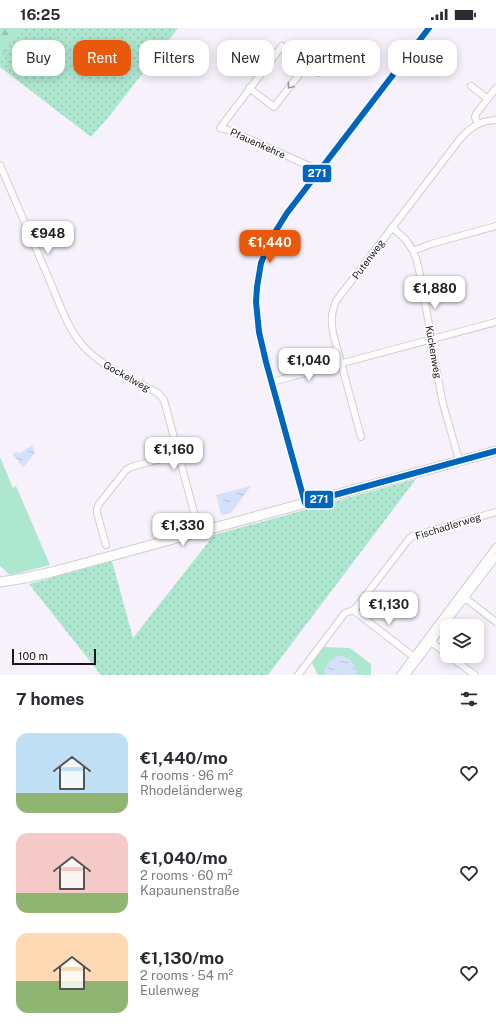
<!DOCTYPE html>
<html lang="en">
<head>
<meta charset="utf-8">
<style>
	body { margin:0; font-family:"Public Sans",sans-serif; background:#f2f2f3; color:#2b2b33; height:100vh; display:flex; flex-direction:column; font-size:15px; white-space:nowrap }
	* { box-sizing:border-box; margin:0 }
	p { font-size:13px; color:#7c7c81 }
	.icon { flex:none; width:22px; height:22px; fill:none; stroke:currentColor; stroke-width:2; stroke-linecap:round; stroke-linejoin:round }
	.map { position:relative; height:647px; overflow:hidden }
	.drawer { display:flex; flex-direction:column; background:#fff; flex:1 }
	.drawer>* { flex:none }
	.banner { position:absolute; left:12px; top:12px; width:472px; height:36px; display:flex; gap:8px }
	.tools { position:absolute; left:440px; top:591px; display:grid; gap:8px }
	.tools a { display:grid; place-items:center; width:44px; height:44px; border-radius:8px; background:#fff; box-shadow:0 2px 10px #0003; font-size:20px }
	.scale { position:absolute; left:12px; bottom:10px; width:84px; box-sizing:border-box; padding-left:4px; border:2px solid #18151b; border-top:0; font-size:11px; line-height:14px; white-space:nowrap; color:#18151b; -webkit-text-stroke:3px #fff; paint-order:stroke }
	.price { position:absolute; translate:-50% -34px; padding:0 9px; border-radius:8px; background:#fff; color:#222; font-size:13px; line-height:26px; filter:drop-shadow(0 1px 2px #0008) }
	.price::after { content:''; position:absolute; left:50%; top:24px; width:12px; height:9px; margin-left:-6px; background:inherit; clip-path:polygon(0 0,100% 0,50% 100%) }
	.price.current { background:#ea580c; color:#fff }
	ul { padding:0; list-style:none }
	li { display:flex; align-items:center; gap:12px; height:100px; padding:0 16px }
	li span { display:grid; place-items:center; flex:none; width:112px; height:80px; border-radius:12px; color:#555 }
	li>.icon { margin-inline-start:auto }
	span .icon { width:48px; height:48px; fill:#fffc; stroke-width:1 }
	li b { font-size:17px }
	h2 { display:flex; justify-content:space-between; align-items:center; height:48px; padding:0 16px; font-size:17px }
	.chip { padding:0 14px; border-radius:12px; background:#fff; box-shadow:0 2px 10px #0003; font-size:14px; line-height:36px }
	.chip.current { background:#ea580c; color:#fff }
	.status { display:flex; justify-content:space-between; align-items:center; height:28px; padding:0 20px; background:#fff; direction:ltr }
	.status svg { height:11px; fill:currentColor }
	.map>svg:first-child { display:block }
	.grass { fill:url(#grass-dots) }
	.forest { fill:url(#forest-firs) }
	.park { fill:#aee7d0 }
	.water { fill:url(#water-ripples) }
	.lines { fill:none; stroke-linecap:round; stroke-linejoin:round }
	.street-casing { stroke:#d1cdd4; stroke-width:8 }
	.secondary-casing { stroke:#d1cdd4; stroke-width:11 }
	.street { stroke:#fefdfe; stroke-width:6 }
	.secondary { stroke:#fefdfe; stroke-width:9 }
	.bus-1-casing { stroke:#fff; stroke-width:9 }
	.bus-1 { stroke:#0065bd; stroke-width:6 }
	.oneway { stroke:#969598 }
	.labels { text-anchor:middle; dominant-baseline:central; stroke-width:3.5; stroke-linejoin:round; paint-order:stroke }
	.street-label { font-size:10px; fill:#18151b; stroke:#fff }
	.line-badge { stroke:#fff; stroke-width:1.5 }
	.badge-label { font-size:11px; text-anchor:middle; font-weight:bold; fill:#fff }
</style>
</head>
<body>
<div class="status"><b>16:25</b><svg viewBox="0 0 49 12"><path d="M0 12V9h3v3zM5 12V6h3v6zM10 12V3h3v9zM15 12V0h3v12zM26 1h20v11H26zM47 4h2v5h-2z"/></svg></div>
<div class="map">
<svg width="496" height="647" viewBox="0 0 496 647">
	<defs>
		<pattern id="grass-dots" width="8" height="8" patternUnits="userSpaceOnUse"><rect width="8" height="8" fill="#aee7d0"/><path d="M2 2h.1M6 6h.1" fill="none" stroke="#95c5b2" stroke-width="1.8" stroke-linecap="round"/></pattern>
		<pattern id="forest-firs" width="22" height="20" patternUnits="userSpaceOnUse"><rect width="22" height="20" fill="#aee7d0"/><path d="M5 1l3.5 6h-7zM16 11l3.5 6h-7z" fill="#95c5b2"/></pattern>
		<pattern id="water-ripples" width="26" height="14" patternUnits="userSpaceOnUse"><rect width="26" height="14" fill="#d5e0fa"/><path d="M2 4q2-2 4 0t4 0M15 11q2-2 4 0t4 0" fill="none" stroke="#b6bfd6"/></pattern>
	</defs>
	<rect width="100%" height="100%" fill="#f7f1fb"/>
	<path class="grass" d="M25 0H178L107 91 91 109 0 39V29Z
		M416 451 268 647H101L29 556 112 533 133 610 214 507Z"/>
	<path class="forest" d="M0 0H25L0 29Z"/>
	<path class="park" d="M0 429 13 460 16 458 50 537 10 547 0 538Z
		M324 619 350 620 371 636V647H318L312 635Z"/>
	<path class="water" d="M32 417 35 424 25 438 22 439 17 431 13 428V425L17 424 19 426 21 424Z
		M251 458 231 485 221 487 216 467Z
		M338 628C349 627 356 636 357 647H325C323 637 330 633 338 628Z"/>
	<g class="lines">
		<g class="street-casing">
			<path id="street" d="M306 38 309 39 318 45
				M471 58 488 71
				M249 60 274 79 306 38 282 18 220 100 228 102 314 140 318 143
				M478 96 475 89 476 86 496 60
				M0 137C16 175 33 213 49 251 59 274 68 303 86 321 106 341 133 352 158 365L164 372 199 503
				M392 199 406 212 413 223 416 230 419 242 430 302 431 314 443 376 459 432
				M413 223 431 216 496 198
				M272 354 496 294
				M361 409 333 305C331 292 331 286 336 273L460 111C471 99 479 93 496 92
				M305 475C294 431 280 387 269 343 262 315 253 285 257 256 260 230 272 208 286 186L429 0
				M106 517 97 485V481L99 476 126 442 131 439 179 426
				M465 570 496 594
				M353 582 414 629
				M431 614 447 626
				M449 628 475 647
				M298 647 345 585 353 582 355 581 409 511 413 508 496 484
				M400 647 496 519
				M406 647 496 529"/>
		</g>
		<g class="secondary-casing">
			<path id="secondary" d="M0 554 25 550 56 543 496 423"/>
		</g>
		<use href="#street" class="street"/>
		<use href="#secondary" class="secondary"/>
		<g class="bus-1-casing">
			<path id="bus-1" d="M429 0 287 185 272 209 261 235 257 259 256 274 259 304 266 334 305 475 496 423"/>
		</g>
		<use href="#bus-1" class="bus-1"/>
	</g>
	<defs><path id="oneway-chevron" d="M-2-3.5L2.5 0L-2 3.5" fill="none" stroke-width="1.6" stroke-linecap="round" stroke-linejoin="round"/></defs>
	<use class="oneway" href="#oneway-chevron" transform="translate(290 58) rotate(128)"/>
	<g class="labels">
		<g class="street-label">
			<text transform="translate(258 115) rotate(24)">Pfauenkehre</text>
			<text transform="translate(368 231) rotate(-53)">Putenweg</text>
			<text transform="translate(434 324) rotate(80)">Kückenweg</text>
			<text transform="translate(127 348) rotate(29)">Gockelweg</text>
			<text transform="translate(448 498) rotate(-17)">Fischadlerweg</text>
		</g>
	</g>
	<g class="line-badge">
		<rect x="302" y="136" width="30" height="19" rx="4" fill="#0065bd"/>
		<rect x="304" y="462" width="30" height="19" rx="4" fill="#0065bd"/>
	</g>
	<g class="badge-label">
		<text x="317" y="149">271</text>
		<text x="319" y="475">271</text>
	</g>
</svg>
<div class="tools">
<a><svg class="icon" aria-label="layers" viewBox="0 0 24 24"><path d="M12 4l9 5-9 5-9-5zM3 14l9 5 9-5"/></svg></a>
</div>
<div class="scale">100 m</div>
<b class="price" style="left:48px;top:227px">€948</b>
<b class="price current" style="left:270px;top:236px">€1,440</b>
<b class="price" style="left:435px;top:282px">€1,880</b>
<b class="price" style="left:309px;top:354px">€1,040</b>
<b class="price" style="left:174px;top:443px">€1,160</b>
<b class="price" style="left:183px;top:519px">€1,330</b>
<b class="price" style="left:389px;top:598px">€1,130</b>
<div class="banner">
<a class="chip">Buy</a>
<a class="chip current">Rent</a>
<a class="chip">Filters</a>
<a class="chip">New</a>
<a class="chip">Apartment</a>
<a class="chip">House</a>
</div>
</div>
<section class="drawer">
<h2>7 homes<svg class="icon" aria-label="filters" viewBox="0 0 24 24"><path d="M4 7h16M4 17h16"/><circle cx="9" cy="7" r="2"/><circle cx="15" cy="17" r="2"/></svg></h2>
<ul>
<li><span style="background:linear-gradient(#bfe0f5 75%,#8fb573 0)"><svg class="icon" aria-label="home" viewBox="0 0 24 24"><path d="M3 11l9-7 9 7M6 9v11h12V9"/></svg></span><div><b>€1,440/mo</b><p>4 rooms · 96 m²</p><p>Rhodeländerweg</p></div><svg class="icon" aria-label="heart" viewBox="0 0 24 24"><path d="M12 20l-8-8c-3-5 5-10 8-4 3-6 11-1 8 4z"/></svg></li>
<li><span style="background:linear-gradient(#f6c9c9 75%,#8fb573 0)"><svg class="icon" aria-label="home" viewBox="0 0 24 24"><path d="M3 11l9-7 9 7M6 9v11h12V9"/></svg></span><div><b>€1,040/mo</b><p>2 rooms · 60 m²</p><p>Kapaunenstraße</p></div><svg class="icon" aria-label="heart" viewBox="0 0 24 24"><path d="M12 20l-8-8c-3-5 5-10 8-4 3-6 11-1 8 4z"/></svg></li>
<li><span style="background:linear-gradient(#ffd9b3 60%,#8fb573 0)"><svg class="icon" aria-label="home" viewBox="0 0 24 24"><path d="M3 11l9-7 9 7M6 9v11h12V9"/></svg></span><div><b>€1,130/mo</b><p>2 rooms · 54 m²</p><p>Eulenweg</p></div><svg class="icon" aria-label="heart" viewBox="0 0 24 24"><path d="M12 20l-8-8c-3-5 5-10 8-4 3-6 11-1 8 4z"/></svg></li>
</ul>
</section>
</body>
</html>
